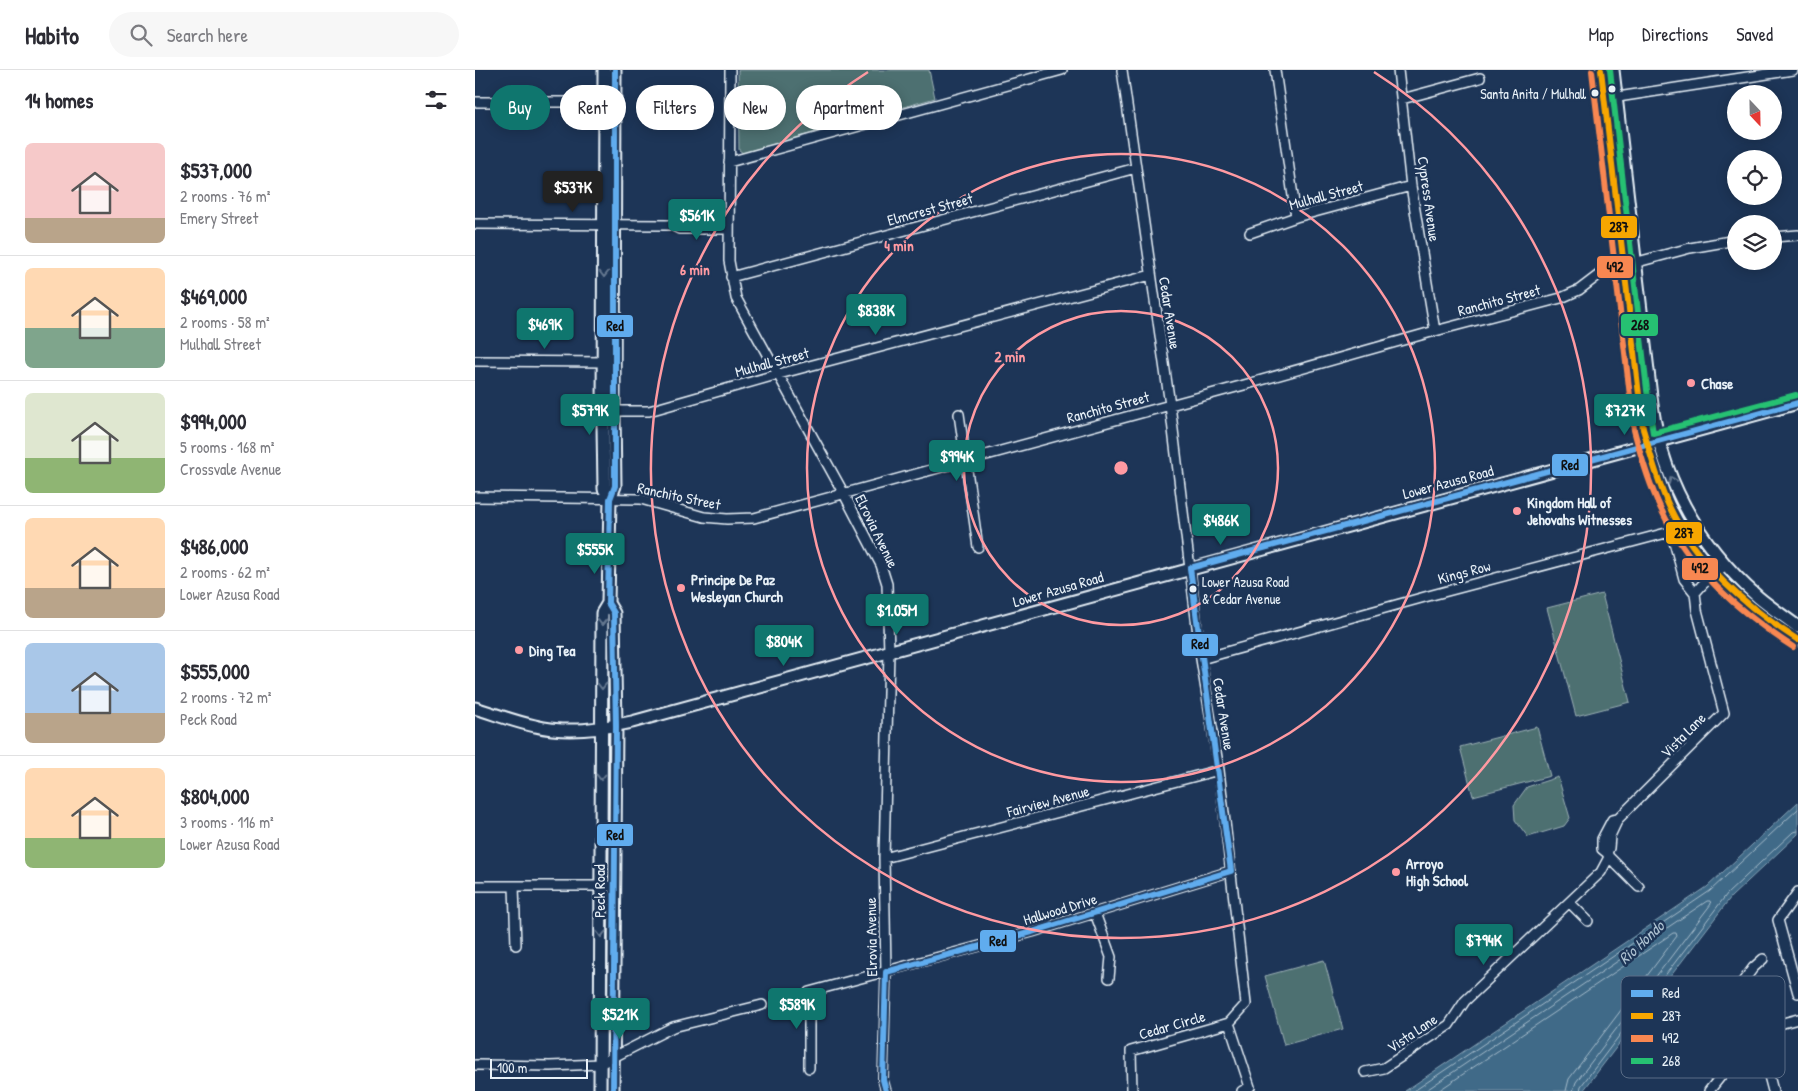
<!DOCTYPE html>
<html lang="en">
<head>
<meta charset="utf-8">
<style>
	body { margin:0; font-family:"Patrick Hand",sans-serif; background:#f7f7f7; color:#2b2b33; height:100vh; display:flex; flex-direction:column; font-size:19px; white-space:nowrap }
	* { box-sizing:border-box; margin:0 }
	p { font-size:16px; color:#7c7c81 }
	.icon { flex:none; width:28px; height:28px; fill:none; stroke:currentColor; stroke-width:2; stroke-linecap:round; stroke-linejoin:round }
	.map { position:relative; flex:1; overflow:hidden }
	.details { display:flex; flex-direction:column; background:#fff; width:475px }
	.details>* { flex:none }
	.top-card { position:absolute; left:15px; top:15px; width:475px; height:45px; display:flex; gap:10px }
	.needle { width:32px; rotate:158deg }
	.tools { position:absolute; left:1252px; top:15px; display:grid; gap:10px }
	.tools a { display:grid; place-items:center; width:55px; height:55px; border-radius:50%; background:#fff; box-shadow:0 2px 12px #0003; font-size:25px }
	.scale { position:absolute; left:15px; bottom:12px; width:98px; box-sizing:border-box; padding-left:5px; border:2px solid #e8f1f8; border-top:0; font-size:14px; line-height:18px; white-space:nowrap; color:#e8f1f8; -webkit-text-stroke:4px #1d3557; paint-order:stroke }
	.price { position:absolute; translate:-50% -42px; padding:0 11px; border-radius:5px; background:#0f766e; color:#fff; font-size:16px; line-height:32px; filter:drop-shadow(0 1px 2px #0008) }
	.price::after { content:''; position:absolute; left:50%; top:30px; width:15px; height:11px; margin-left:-8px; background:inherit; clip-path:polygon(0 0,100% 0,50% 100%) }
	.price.selected { background:#222; color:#fff }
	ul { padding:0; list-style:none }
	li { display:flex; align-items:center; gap:15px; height:125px; padding:0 25px }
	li+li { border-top:1px solid #e1e1e2 }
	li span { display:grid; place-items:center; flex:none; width:140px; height:100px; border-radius:8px; color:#555 }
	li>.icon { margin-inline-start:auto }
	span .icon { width:60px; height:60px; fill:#fffc; stroke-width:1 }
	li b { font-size:21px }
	h2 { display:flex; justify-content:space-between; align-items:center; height:60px; padding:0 25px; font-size:21px }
	.chip { padding:0 18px; border-radius:22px; background:#fff; box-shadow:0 2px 12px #0003; font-size:18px; line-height:45px }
	.chip.selected { background:#0f766e; color:#fff }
	header { display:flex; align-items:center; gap:30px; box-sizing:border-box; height:70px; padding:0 25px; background:#fff; border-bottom:1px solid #e1e1e2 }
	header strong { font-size:24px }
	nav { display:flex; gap:28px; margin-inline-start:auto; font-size:18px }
	.search { width:350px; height:45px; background:#f7f7f7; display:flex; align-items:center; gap:12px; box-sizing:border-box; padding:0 18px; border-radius:28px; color:#7c7c81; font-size:19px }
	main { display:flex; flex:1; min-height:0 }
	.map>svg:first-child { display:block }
	.green { fill:#4e7071; stroke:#9bb0b4 }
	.water { fill:#416b88; stroke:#84a1b5 }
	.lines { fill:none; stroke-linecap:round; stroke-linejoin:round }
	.shore { stroke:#a5bbcb; stroke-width:1 }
	.minor-casing { stroke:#e8f1f8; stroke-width:12 }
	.major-casing { stroke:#e8f1f8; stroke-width:15 }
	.minor { stroke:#1d3557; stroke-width:9 }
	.major { stroke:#1d3557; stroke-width:11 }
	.bus-1-casing { stroke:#1d3557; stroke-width:10 }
	.bus-2-casing { stroke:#1d3557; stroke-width:10 }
	.bus-3-casing { stroke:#1d3557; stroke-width:10 }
	.bus-4-casing { stroke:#1d3557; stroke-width:10 }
	.bus-1 { stroke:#60acee; stroke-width:6 }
	.bus-2 { stroke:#f7a600; stroke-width:6 }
	.bus-3 { stroke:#f88751; stroke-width:6 }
	.bus-4 { stroke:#26c172; stroke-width:6 }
	.oneway { stroke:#64778f }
	.ring { fill:none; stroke:#ff9aa2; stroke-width:2.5 }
	.bus-dot { fill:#e8f1f8; stroke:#1d3557; stroke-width:2 }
	.poi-dot { fill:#ff9aa2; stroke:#1d3557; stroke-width:2 }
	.labels { text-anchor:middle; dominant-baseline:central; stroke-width:5; stroke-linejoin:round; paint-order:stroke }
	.bus-label { font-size:14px; fill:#e8f1f8; stroke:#1d3557; text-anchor:end }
	.street-label { font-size:15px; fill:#e8f1f8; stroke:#1d3557 }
	.poi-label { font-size:15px; font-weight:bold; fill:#e8f1f8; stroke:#1d3557; text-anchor:start }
	.water-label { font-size:16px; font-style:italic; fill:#aec2d1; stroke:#1d3557 }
	.key { fill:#1d3557; stroke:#5a6d87; stroke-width:1 }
	.key-label { font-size:14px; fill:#e8f1f8 }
	.centre { fill:#ff9aa2; stroke:#1d3557; stroke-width:2.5 }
	.ring-label { font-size:15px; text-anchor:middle; font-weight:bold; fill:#ff9aa2; stroke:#1d3557; stroke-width:5; stroke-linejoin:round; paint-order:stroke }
	.line-badge { stroke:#1d3557; stroke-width:2 }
	.pale-badge-label { font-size:14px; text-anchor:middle; font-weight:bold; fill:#111 }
</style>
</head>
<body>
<header>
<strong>Habito</strong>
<div class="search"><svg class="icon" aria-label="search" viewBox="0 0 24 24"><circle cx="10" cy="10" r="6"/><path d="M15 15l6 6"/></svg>Search here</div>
<nav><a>Map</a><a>Directions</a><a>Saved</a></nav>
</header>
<main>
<section class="details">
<h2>14 homes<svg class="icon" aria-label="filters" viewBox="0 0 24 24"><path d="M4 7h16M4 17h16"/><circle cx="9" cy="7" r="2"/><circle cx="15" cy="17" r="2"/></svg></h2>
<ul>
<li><span style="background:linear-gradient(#f6c9c9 75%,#b9a48a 0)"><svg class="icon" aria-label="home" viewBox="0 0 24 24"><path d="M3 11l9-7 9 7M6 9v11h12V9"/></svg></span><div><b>$537,000</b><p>2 rooms · 76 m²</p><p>Emery Street</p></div></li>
<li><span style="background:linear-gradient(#ffd9b3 60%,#7fa58c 0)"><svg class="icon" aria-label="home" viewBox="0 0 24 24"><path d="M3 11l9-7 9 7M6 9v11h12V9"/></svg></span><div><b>$469,000</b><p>2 rooms · 58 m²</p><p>Mulhall Street</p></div></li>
<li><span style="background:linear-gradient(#dfe7d0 65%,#8fb573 0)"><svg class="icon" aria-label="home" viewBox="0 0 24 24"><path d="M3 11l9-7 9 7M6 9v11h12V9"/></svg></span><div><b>$994,000</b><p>5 rooms · 168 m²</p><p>Crossvale Avenue</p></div></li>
<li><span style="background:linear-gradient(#ffd9b3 70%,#b9a48a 0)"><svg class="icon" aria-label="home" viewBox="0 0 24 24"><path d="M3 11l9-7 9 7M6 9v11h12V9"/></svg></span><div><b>$486,000</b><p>2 rooms · 62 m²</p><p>Lower Azusa Road</p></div></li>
<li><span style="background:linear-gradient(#a9c7e8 70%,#b9a48a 0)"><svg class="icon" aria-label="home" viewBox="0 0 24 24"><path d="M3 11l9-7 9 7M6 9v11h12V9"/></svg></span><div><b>$555,000</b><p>2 rooms · 72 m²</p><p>Peck Road</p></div></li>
<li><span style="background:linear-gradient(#ffd9b3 70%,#8fb573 0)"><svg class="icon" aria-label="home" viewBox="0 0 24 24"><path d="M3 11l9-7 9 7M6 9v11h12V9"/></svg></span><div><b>$804,000</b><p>3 rooms · 116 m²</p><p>Lower Azusa Road</p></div></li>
</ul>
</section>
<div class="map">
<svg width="1323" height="1021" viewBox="0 0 1323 1021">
	<rect width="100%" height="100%" fill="#1d3557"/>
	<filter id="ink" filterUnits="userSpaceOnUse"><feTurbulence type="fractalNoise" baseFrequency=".02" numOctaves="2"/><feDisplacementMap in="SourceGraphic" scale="10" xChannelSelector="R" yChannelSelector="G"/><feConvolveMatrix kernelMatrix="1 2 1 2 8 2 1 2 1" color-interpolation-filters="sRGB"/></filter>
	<g filter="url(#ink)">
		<path class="green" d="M263 0H454L460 28 268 83 264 80Z
			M1127 524 1155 632 1101 646 1072 538Z
			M1062 657 1075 706 998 726 985 677Z
			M1083 707 1095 748 1089 756 1053 767 1040 750 1039 735 1052 717Z
			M849 890 868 959 809 975 790 906Z"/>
		<path class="water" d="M1323 732V764L1256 827 1108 1021H930L1232 817Z"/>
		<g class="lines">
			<path class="shore" d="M939 1021 1235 821 1323 739
				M950 1021 1232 831H1235L1236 834 1101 1012 1098 1021
				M963 1021 1198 863H1201L1202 866 1094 1009 1091 1021
				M1105 1021 1106 1016 1252 824 1318 762 1323 761"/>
			<g class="minor-casing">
				<path id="minor" d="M255 0 254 191 261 228 369 424 406 495 412 514 414 582 409 788 411 902 408 1010 411 1021
					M647 0 695 335 726 589 744 700 771 934 754 953
					M800 0 821 147
					M923 0 936 116 960 261
					M927 29 1005 8
					M1130 29 1318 0
					M0 32H135
					M254 92 587 0
					M0 154 196 155 204 159H254
					M196 155 205 150H254
					M775 163 821 147 936 116
					M1299 167 1323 165
					M256 207 661 98
					M0 291 134 292
					M134 341H174L304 304 676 205
					M484 344 503 477
					M0 427 166 429 229 447 252 449 279 448 769 315 960 261 1086 228 1104 220 1129 201 1215 178 1261 170
					M726 589 957 525 1191 463 1198 468 1209 509 1220 523
					M1132 783 1127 779V769L1137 750 1143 749 1249 643 1222 540 1220 523 1228 514 1250 495
					M1134 787 1164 817
					M409 788 744 700
					M0 816H139
					M39 816 41 875
					M1323 822 1303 850 1323 923
					M1095 833 1113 851
					M620 843 636 887 634 908
					M1288 889 1278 898 1232 960C1240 972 1252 981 1266 980L1293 1002 1298 1021
					M754 953 775 1017 767 1021
					M0 995 75 996 125 994 198 957 287 935
					M334 998V922L557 862 756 801
					M890 1002 909 998 974 955 990 931 1126 802 1134 787 1132 783 1134 778 1135 766 1143 749
					M657 1021 656 981 754 953
					M1234 1021 1277 967 1293 957 1323 949"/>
			</g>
			<g class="major-casing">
				<path id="major" d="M129 0 128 356 129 419 135 429
					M1126 0 1168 359C1176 385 1183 411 1194 436 1212 473 1241 508 1273 535 1288 548 1306 559 1323 570
					M1138 0 1177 335C1188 413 1224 475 1283 527 1296 538 1310 547 1323 557
					M133 533 139 543 141 656 138 1021
					M0 638C20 644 40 652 60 656 93 664 124 659 157 652L1323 333
					M125 1021 127 543 133 533 135 429 140 416 139 341 140 0"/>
			</g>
			<use href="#minor" class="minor"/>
			<use href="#major" class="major"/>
			<g class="bus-1-casing">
				<path id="bus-1" d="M138 1021 141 656 139 543 133 533 135 429 140 416V0
					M411 1021 408 1010 411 902 557 862 756 801 715 498 1323 333"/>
			</g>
			<g class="bus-2-casing">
				<path id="bus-2" d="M1126 0 1168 359C1176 385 1182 411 1194 436 1221 494 1270 536 1323 570"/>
			</g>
			<g class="bus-3-casing">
				<path id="bus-3" d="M1117 1 1159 360C1166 387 1174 414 1186 439 1214 499 1264 542 1318 577"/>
			</g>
			<g class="bus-4-casing">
				<path id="bus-4" d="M1135 0 1174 337 1178 363 1321 325"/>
			</g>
			<use href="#bus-1" class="bus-1"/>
			<use href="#bus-2" class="bus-2"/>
			<use href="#bus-3" class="bus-3"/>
			<use href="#bus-4" class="bus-4"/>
		</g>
		<defs><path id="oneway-chevron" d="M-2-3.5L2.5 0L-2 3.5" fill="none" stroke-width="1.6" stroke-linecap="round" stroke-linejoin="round" transform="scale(1.25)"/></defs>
		<g class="oneway">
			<use href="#oneway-chevron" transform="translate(129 204) rotate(90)"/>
			<use href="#oneway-chevron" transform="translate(1197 410) rotate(-112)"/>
			<use href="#oneway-chevron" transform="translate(127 552) rotate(90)"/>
			<use href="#oneway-chevron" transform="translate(127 616) rotate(90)"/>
			<use href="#oneway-chevron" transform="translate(126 707) rotate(90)"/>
			<use href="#oneway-chevron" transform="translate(126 864) rotate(90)"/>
		</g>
	</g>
	<g class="ring">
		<circle cx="646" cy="398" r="157"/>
		<circle cx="646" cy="398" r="314"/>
		<path d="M899 2A470 470 0 1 1 393 2"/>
	</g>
	<g class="bus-dot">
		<circle cx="1137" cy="19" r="4.5"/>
		<circle cx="1120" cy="23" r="4.5"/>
		<circle cx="718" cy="519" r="4.5"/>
	</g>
	<g class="poi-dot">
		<circle cx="1216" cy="313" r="5"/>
		<circle cx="1042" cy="441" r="5"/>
		<circle cx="206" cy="518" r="5"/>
		<circle cx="44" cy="580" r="5"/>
		<circle cx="921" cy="802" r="5"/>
	</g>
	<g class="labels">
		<g class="bus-label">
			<text x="1111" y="23">Santa Anita / Mulhall</text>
			<text x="727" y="511" text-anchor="start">Lower Azusa Road<tspan x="727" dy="17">&amp; Cedar Avenue</tspan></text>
		</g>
		<g class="street-label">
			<text transform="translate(851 125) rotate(-15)">Mulhall Street</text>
			<text transform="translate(954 129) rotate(82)">Cypress Avenue</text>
			<text transform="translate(455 139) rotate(-15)">Elmcrest Street</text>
			<text transform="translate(1024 230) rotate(-15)">Ranchito Street</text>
			<text transform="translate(695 243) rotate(81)">Cedar Avenue</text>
			<text transform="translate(297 292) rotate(-15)">Mulhall Street</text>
			<text transform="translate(633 337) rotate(-15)">Ranchito Street</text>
			<text transform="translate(973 412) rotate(-15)">Lower Azusa Road</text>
			<text transform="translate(204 426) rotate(12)">Ranchito Street</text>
			<text transform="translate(402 461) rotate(64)">Elrovia Avenue</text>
			<text transform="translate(989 502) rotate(-15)">Kings Row</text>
			<text transform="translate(583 519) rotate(-16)">Lower Azusa Road</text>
			<text transform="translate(749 644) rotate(81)">Cedar Avenue</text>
			<text transform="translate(1208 665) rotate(-45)">Vista Lane</text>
			<text transform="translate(573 731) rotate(-15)">Fairview Avenue</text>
			<text transform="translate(124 821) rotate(-90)">Peck Road</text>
			<text transform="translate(585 839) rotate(-17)">Hallwood Drive</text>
			<text transform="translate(396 867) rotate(-91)">Elrovia Avenue</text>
			<text transform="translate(697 955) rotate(-16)">Cedar Circle</text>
			<text transform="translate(937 963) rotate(-34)">Vista Lane</text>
		</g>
		<g class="poi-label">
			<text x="1226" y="313">Chase</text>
			<text x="1052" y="432">Kingdom Hall of<tspan x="1052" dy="17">Jehovahs Witnesses</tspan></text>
			<text x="216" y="509">Principe De Paz<tspan x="216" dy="17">Wesleyan Church</tspan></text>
			<text x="54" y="580">Ding Tea</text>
			<text x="931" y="793">Arroyo<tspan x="931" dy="17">High School</tspan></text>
		</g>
		<g class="water-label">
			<text transform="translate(1166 872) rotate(-43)">Rio Hondo</text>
		</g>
	</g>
	<rect x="1146" y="906" width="164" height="102" rx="8" class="key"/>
	<rect x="1156" y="920" width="22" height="7" fill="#60acee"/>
	<rect x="1156" y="943" width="22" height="6" fill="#f7a600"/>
	<rect x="1156" y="965" width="22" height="7" fill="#f88751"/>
	<rect x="1156" y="988" width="22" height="6" fill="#26c172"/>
	<g class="key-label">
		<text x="1187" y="928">Red</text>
		<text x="1187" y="951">287</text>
		<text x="1187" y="973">492</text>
		<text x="1187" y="996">268</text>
	</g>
	<circle cx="646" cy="398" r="8" class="centre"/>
	<g class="ring-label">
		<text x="424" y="181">4 min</text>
		<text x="220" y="205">6 min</text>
		<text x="535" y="292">2 min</text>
	</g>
	<g class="line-badge">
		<rect x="1125" y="145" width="38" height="24" rx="5" fill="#f7a600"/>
		<rect x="1121" y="185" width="38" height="24" rx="5" fill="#f88751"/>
		<rect x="1145" y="243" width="39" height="24" rx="5" fill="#26c172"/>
		<rect x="121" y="244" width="38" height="24" rx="5" fill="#60acee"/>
		<rect x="1076" y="383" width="38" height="24" rx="5" fill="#60acee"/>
		<rect x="1190" y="451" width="38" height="24" rx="5" fill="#f7a600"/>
		<rect x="1206" y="487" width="38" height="24" rx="5" fill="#f88751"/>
		<rect x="706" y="563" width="38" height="24" rx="5" fill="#60acee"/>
		<rect x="121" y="753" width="38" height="24" rx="5" fill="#60acee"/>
		<rect x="504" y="859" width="38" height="24" rx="5" fill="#60acee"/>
	</g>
	<g class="pale-badge-label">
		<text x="1144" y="162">287</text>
		<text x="1140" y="202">492</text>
		<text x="1165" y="260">268</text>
		<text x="140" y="261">Red</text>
		<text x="1095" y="400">Red</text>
		<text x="1209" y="468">287</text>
		<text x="1225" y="503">492</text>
		<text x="725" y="579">Red</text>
		<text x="140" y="770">Red</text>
		<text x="523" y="876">Red</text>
	</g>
</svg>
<div class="tools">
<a><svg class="needle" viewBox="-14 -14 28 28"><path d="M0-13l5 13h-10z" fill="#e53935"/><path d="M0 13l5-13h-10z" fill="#7c7c81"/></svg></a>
<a><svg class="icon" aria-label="locate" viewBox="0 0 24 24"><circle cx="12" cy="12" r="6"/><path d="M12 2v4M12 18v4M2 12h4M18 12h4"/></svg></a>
<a><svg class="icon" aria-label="layers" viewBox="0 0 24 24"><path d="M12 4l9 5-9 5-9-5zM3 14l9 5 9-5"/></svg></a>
</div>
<div class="scale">100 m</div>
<b class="price selected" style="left:98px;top:143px">$537K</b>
<b class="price" style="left:222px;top:171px">$561K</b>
<b class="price" style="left:401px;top:266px">$838K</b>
<b class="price" style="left:70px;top:280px">$469K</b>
<b class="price" style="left:115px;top:366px">$579K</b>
<b class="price" style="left:1150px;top:366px">$727K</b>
<b class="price" style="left:482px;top:412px">$994K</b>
<b class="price" style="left:746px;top:476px">$486K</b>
<b class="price" style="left:120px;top:505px">$555K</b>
<b class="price" style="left:422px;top:566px">$1.05M</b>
<b class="price" style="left:309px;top:597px">$804K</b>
<b class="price" style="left:1009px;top:896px">$794K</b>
<b class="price" style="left:322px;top:960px">$589K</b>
<b class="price" style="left:145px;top:970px">$521K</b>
<div class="top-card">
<a class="chip selected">Buy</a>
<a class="chip">Rent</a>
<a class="chip">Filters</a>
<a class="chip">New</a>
<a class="chip">Apartment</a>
</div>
</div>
</main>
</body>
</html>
